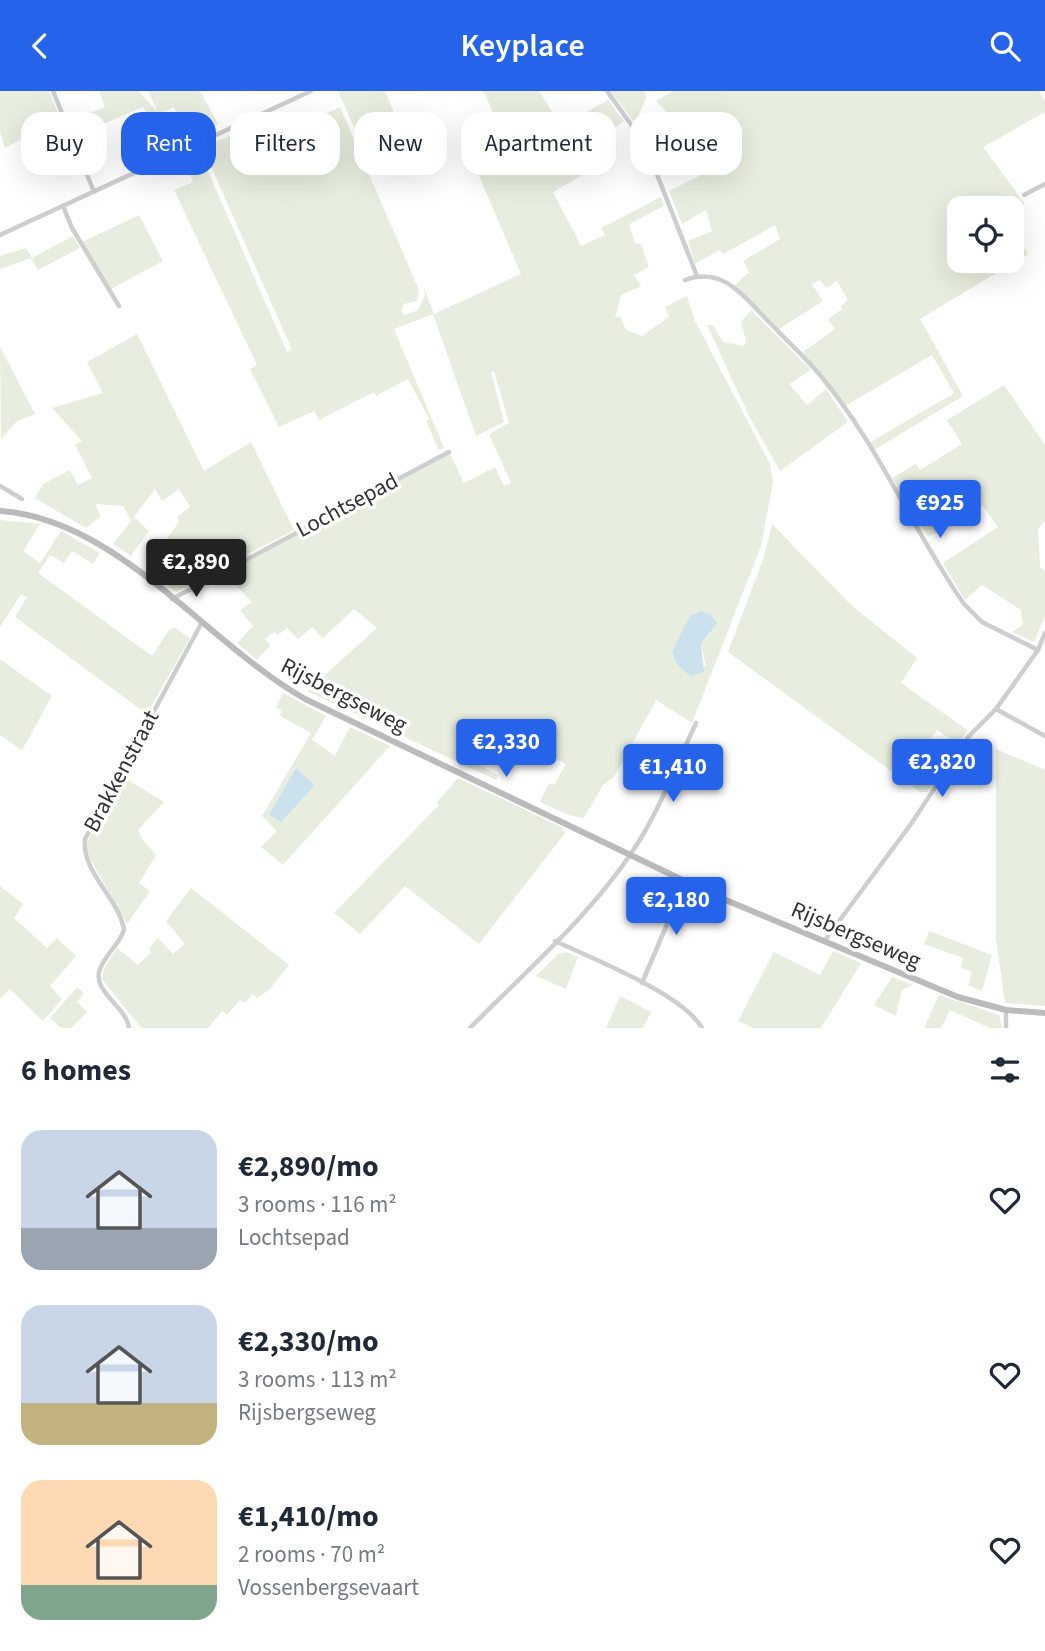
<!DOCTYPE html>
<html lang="en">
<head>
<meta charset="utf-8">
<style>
	body { margin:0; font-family:"Source Sans 3",sans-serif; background:#f2f2f3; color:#1f2937; height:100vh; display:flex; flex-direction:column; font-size:26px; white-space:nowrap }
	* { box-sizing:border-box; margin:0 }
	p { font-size:23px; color:#747a83 }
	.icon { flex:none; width:38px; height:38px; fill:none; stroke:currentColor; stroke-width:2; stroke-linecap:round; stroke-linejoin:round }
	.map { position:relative; height:937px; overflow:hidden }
	.drawer { display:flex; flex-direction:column; background:#fff; flex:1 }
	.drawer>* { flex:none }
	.hud { position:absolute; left:21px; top:21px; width:1004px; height:63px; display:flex; gap:14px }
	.buttons { position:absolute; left:947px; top:105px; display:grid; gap:14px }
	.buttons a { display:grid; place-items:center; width:77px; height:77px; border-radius:14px; background:#fff; box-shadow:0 7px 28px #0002; font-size:35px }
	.price { position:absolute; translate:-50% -60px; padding:0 16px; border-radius:7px; background:#2563eb; color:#fff; font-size:23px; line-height:46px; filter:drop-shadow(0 2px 4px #0008) }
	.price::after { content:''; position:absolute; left:50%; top:42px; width:21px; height:16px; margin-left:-10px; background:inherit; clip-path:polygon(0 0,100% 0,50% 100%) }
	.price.current { background:#222; color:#fff }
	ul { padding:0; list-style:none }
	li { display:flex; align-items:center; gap:21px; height:175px; padding:0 21px }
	li span { display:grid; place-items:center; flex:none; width:196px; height:140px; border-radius:21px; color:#555 }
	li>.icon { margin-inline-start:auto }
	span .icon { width:84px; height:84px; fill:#fffc; stroke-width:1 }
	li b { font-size:30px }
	h2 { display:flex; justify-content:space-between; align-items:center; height:84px; padding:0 21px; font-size:30px }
	.pill { padding:0 24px; border-radius:21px; background:#fff; box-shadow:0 7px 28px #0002; font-size:24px; line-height:63px }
	.pill.current { background:#2563eb; color:#fff }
	header { display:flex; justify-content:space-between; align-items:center; height:91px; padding:0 21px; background:#2563eb; color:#fff; font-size:32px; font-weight:600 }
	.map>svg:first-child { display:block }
	.green { fill:#e7eedf; fill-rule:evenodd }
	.water { fill:#cbe1ee }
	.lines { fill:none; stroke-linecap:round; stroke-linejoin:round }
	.minor { stroke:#cecece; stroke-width:4.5 }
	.secondary { stroke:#bbb; stroke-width:6 }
	.labels { text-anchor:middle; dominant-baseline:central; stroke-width:7; stroke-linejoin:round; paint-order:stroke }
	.street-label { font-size:23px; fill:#313131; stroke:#fff }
</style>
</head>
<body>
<header><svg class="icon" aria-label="back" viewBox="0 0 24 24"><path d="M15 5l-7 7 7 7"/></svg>Keyplace<svg class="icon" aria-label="search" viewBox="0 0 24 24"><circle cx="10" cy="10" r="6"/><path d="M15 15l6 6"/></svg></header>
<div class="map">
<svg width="1045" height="937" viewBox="0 0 1045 937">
	<rect width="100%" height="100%" fill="#fff"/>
	<path class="green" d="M0 0H49L60 27 5 57 0 41Z
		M99 0H142L139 1 158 21 148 0H200L218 33 188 47 174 16 149 27 143 16 75 45 69 30 105 16Z
		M338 0H385L398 31 360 49Z
		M483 0H539L561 35 608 9 624 30 600 48 612 67 553 101 581 155 605 144 601 137 661 106 664 115 629 133 635 152 641 153 649 176 634 184 641 195 621 204 615 227 620 225 626 239 642 245 669 226 665 216 687 205 695 230 770 373 773 391 761 455 692 632 656 609 614 686 603 694 584 727 568 724 540 711 549 692 554 694 566 673 495 638 480 675 498 684 496 689 307 600 377 537 354 518 323 547 312 536 298 548 287 537 278 544 274 541 265 548 270 555 257 569 237 552 253 535 240 519 252 511 223 481 450 363 464 392 495 376 504 395 511 392 489 343 509 332 494 280 491 281 504 331 476 345 433 223 394 238 444 357 439 359 426 330 429 328 408 288 376 305 374 301 319 329 314 320 279 336 250 278 257 274 174 99 193 91 190 84 207 78 287 261 292 259 203 57 247 37 261 69 309 47 304 33 340 16 419 199 417 210 404 213 401 220 405 224 418 219 425 204 424 197 434 223 521 183 471 66 497 56 487 33 495 25ZM684 539 711 541 701 553 706 575 676 572 672 560Z
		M610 0H645L646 7 635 32Z
		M673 0H1039L1045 9V21L983 56 1025 113 1012 120V117H959V170H1012V135L1028 163 920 228 963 305 874 359 869 352 954 302 932 264 845 315 803 261 835 238 828 228 842 218 841 215 848 209 837 190 826 197 820 189 812 193 823 210 779 238 735 194 749 181 743 170 780 148 775 134 723 163 719 159 695 173 688 150 712 140 706 119 682 133 669 100 727 71 719 55 694 69 690 61 672 70 669 65 657 72 646 49 671 26 656 10Z
		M139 124 163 170 111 198 82 151Z
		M73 145 80 157 38 179 31 167 0 178V165L26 157 32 167Z
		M751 219 811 279 789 293 807 314 826 298 848 331 780 380 749 325 707 234H713L723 251 744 255 746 250 741 231Z
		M137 243 204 380 251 351 294 439 176 501 146 476 179 431 177 426 190 416 179 398 162 410 155 398 134 426 149 440 131 465 113 453 131 430 123 415 95 413 101 425 86 437 35 407 43 393 70 379 78 394 92 387 75 354 82 350 52 317 103 302 87 271Z
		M0 256 35 323 17 330 1 348Z
		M1004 294 1045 354V430L1038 438 1040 476 1045 480V525L1034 551 1012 541 1023 534 1021 519 982 494 965 509 943 472 998 436 983 415 928 446 892 387 916 373 920 379 962 353 947 329Z
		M0 429 40 433 23 460 40 472 61 440 100 462 93 473 72 460 64 472 50 464 38 482 152 565 169 539 174 536 190 547 147 623 15 526 27 506 21 503 0 536Z
		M772 433 852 515 917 567 901 592 967 639 959 654 937 639 927 653 947 670 927 701H920L728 561 764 466Z
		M0 568 52 605 22 659 0 644Z
		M283 602 326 625 312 649 335 665 350 636 390 655 283 774 261 756 277 740 262 725 311 642 280 625 281 619 276 616Z
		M996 658 1045 679V915L1005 912 996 848Z
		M122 685 164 711 138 739 142 748 156 764 139 792 150 800 127 833 88 764 86 753Z
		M458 687 561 736 565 742 479 853 405 795 360 843 334 822 439 714 437 711Z
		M0 795 23 813 14 827 47 857 57 847 76 865 50 895 62 908 43 930 10 898 0 908Z
		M191 797 289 874 269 899 257 907 253 903 245 912 240 909 227 924 222 920 208 937H141L102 888 104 878 117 857 138 874 151 861 149 857 158 847 173 863 185 853 166 830Z
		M929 840 992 864 982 900 968 894 972 881 960 876 963 867 924 853Z
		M833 860 861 872 821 937H753L738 930 774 861 820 884Z
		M566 861 578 866 566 898 536 885 558 863Z
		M892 886 913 894 902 899 896 925 874 914Z
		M77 896 84 902 77 911 87 921 71 937H61L50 927Z
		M939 904 999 924 1002 937H990L950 919 941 937H924Z
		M620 905 651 921 643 937H606Z"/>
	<path class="water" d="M701 520 711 524 717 532 701 553 704 581 690 585 676 572 672 560 690 525Z
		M296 677 315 694 281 731 269 724Z"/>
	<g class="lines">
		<path class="minor" d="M53 0 94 101
			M607 0 645 53 697 185
			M1024 104 1045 93
			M63 115 72 137 119 215
			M0 144 311 0
			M685 189C725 174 746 209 772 234 788 251 805 266 820 284 878 353 913 440 964 513L982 531 1038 559
			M0 395 22 408
			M172 508 449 361
			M996 618 1045 645
			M825 849 911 733 969 645 996 618 1038 559 1045 542
			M555 850C591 867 683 903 702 937
			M642 892 685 791
			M129 937C127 916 91 900 100 878 105 864 119 854 124 839 119 807 81 781 85 748L201 533
			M470 937C529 877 597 819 641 747 663 711 678 670 696 632
			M1006 937V919"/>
		<path class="secondary" d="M0 420C118 428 204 550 305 608L716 805 958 906 1006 919 1045 922"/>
	</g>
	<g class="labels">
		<g class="street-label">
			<text transform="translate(347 414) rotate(-28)">Lochtsepad</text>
			<text transform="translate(344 604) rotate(27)">Rijsbergseweg</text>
			<text transform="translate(121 680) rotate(-62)">Brakkenstraat</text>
			<text transform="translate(856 844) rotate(23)">Rijsbergseweg</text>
		</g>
	</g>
</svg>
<div class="buttons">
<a><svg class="icon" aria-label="locate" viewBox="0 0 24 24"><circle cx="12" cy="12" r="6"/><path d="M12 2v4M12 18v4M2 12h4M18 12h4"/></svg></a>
</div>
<b class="price" style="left:940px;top:449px">€925</b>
<b class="price current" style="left:196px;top:508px">€2,890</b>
<b class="price" style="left:506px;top:688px">€2,330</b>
<b class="price" style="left:942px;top:708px">€2,820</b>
<b class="price" style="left:673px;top:713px">€1,410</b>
<b class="price" style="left:676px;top:846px">€2,180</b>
<div class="hud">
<a class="pill">Buy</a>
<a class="pill current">Rent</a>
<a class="pill">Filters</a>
<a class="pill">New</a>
<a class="pill">Apartment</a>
<a class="pill">House</a>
</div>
</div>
<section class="drawer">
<h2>6 homes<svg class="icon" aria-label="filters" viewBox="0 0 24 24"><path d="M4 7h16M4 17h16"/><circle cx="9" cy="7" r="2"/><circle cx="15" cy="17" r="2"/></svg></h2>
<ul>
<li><span style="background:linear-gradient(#c9d6e8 70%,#9aa5b1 0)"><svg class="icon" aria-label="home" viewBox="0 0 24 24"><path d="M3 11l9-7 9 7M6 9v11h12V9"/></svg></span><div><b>€2,890/mo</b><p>3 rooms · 116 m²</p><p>Lochtsepad</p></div><svg class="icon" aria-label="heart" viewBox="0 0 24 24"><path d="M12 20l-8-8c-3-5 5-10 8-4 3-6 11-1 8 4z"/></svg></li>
<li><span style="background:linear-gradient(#c9d6e8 70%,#c2b280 0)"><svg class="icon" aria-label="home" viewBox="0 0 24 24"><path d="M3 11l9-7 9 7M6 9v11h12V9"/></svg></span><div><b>€2,330/mo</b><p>3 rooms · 113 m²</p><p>Rijsbergseweg</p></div><svg class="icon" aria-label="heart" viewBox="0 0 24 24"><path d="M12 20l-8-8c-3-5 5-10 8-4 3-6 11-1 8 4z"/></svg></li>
<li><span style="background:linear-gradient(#ffd9b3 75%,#7fa58c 0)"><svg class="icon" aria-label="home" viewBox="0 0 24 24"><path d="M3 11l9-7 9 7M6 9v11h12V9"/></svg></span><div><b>€1,410/mo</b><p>2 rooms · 70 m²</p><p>Vossenbergsevaart</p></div><svg class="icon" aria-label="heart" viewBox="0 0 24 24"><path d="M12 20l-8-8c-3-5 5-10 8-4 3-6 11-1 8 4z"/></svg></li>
</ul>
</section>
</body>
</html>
